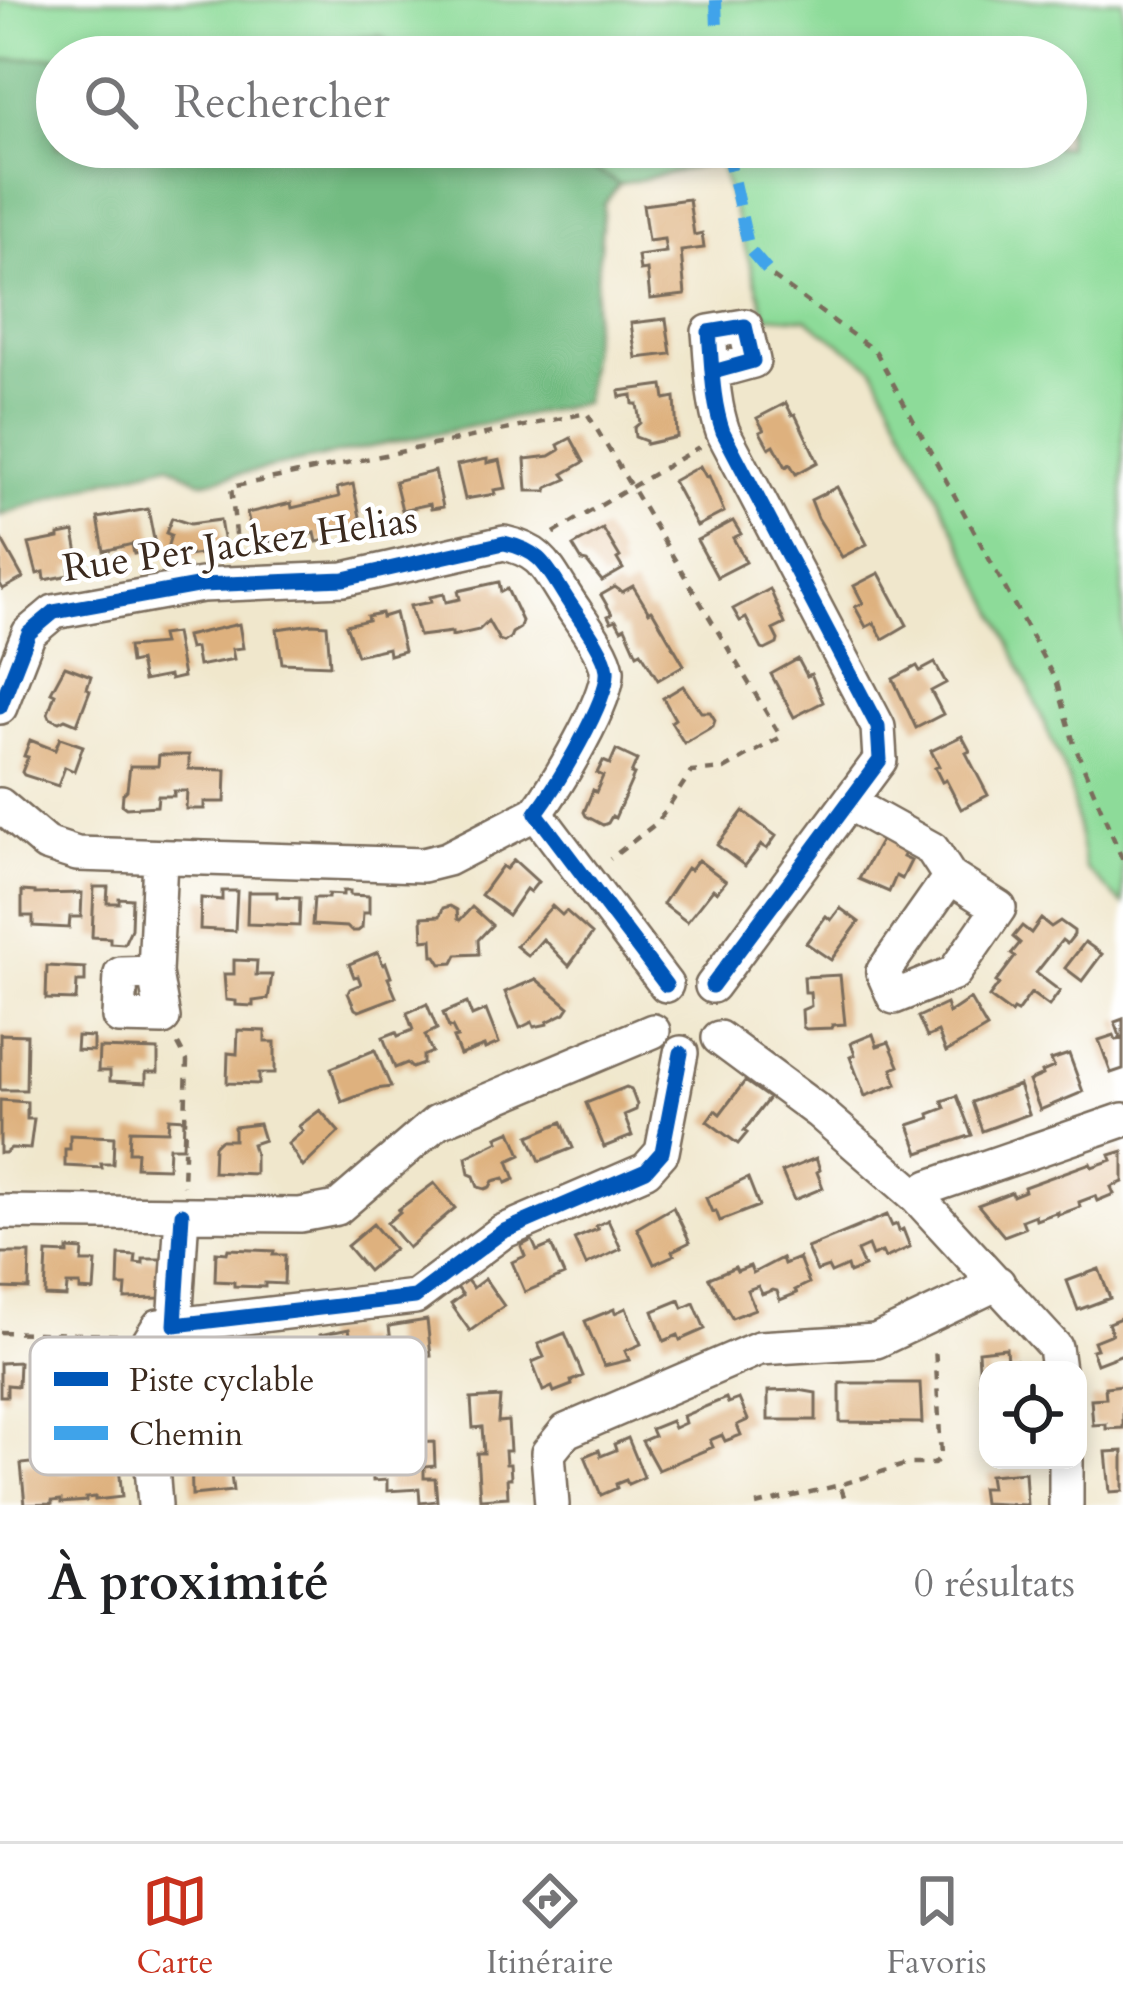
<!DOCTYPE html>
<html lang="fr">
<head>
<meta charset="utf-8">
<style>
  body { margin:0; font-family:Cardo,serif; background:#f6f6f6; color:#202124 }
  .controls { position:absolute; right:36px; bottom:36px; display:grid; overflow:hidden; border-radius:24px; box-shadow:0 6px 18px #0003 }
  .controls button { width:108px; height:108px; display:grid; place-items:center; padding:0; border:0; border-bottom:3px solid #e0e0e0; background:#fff; color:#202124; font:60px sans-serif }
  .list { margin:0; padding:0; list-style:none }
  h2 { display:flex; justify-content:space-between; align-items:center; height:156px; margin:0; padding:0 48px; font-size:51px }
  h2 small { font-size:39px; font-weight:400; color:#757577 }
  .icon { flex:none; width:66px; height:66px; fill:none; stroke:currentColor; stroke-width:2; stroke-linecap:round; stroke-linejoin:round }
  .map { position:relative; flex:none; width:1123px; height:1505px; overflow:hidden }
  .search { position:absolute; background:#fff; box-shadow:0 6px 18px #0003; left:36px; right:36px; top:36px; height:132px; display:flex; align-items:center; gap:30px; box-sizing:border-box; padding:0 42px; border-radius:66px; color:#757577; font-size:45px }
  .sheet { height:336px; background:#fff }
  nav { display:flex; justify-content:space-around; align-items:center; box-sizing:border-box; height:168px; border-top:3px solid #e0e0e0; background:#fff; font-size:33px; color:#757577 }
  nav a { display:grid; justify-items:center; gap:6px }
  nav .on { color:#c8321e }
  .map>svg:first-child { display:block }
  .green { fill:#8ddb99; stroke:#64825c; stroke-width:3 }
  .forest { fill:#72bb81; stroke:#567250; stroke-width:3 }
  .building { fill:#deb17e }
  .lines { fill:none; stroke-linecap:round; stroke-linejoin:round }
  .minor-casing { stroke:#7a6c5b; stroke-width:38 }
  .path { stroke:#7a6c5b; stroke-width:4.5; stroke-dasharray:9 9; stroke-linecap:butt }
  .minor { stroke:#fff; stroke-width:33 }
  .quiet { stroke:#3fa3ea; stroke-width:12; stroke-dasharray:24 12; stroke-linecap:butt }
  .cycleway-casing { stroke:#fff; stroke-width:22 }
  .cycleway { stroke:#0057b8; stroke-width:15 }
  .labels { text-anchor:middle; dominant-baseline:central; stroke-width:9; stroke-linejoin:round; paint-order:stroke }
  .street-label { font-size:39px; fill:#3b2a1e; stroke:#fff }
  .key { fill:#fff; stroke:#c4bfbc; stroke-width:3 }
  .key-label { font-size:33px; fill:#3b2a1e }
</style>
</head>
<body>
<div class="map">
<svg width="1123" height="1505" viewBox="0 0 1123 1505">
  <rect width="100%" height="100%" fill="#fff"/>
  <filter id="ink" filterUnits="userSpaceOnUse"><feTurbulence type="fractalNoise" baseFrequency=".00833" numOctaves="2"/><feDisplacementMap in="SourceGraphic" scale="24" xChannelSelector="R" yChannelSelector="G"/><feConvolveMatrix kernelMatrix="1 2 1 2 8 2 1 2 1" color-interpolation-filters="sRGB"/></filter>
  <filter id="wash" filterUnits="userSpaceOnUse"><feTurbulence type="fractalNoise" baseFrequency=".004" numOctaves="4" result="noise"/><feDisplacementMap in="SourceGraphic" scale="48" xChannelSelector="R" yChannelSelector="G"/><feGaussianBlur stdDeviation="2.7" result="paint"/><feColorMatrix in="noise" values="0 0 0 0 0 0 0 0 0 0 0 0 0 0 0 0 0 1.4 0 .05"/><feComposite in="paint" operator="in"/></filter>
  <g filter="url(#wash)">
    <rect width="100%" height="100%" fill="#f0e7cc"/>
    <!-- green -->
    <path class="green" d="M0,0h1123v905l-38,-37 -16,-87 -67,-156 -128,-257 -68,-49 -40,-3 -47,-154 -100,22 -60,-37h507v-90h-652l-34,-21 -380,24z"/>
    <!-- forest -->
    <path class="forest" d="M380,36l34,21h-357v90h502l60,37 -15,20 -19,199 -384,79 -32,-18 -62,16 -107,36v-456z"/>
    <g id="blocks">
      <!-- building -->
      <path class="building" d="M689,199l5,36 8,-2 2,15 -23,3 4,44 -35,4 -3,-29 -7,1 -2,-15 28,-4 -2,-13 -16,2 -5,-36z
        M666,319l5,35 -35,4 -5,-35z
        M663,385l2,14 10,-2 2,40 -31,7v-3l-11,-4 -1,-9 6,-5 -3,-19h-4l-1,-9 -12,2 -1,-6z
        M786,403l6,12 3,-1 23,48 -22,12 -6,-10 -4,3 -12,-22 -5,3 -9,-16 4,-2 -7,-12z
        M571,438l13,24 -21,12 4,5 -20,9v3h-20l-2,-32 25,-3 10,-6 -2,-5z
        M487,459v4l13,-3 6,28 -12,2 1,4 -30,5 -8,-34z
        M700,466l6,11 3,-1 15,36 -27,14 -24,-45z
        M435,471l8,36 -12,2 -1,-5 -28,6 -7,-29z
        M353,484l9,42 -33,7 2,6 -14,3 -2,-9 -34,10v-4l-26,6 -8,-32 44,-10 1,5 47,-11 -2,-9z
        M837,487l30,57 -25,13 -24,-39 -7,-18z
        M148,509l8,41 -22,4 -2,-10 -28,7 -6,-33z
        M172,518l18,6 30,-4 5,30 -38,6 -20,-8 4,-13 -5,-2z
        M733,521l8,13 -8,4 13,24 -29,15 -20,-37z
        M603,529l17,28 -3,2 6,10 -21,12 -15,-19 -5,-1 -9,-15z
        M74,532l6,33 -11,3 1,7 -25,5 -1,-8 -7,2 -8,-30 30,-6v-3z
        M0,537l23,41 -20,11 -3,-5z
        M879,573l28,52 -24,14 -9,-16 -8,4 -11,-20 8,-4 -9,-17z
        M499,582l2,10 6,-3 15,32 -2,7 -8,5 -2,5 -6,4 -5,-2 -11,-19 -9,9 -27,6v-4l-33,4 -9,-30 21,-4 -1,-5 14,-3 2,8 14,-3 -2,-8z
        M633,586l16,26 3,-2 32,55 -26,15 -17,-28 -4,2 -12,-27 -4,2 -5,-9 -5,2 -3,-6 4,-2 -11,-19 14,-8 7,5z
        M770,589l15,35 -12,6 5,10 -1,4 -12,6 -3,-1 -16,-31 -6,3 -7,-12z
        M381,613l1,4 13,-4 9,38 -15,4 -1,-7 -31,7 -11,-30 22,-5 -1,-4z
        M239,624l4,24 -11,1 2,10 -36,7 -3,-18 -6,1 -3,-13z
        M313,624l14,1 3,40 -48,-2 -5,-34z
        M175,633l8,44 -13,3 -1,-4 -26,5 -4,-20 -9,2 -2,-16 35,-3 -2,-9z
        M798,659l9,17 4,-2 12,28 -29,15 -23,-43z
        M935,663l11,20 -15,8 12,23 -27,14 -23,-49 24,-13 3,5z
        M65,666l26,10 -4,12 3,2 -13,34 -12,-5 -6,3 -9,-4 -2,-5 7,-19 -4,-2z
        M683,686l18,26h9l5,8 -2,6 -29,17 -13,-21 4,-3 -12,-21z
        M962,736l8,15 -4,2 22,42 -27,14 -15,-29 -4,2 -7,-14 4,-2 -8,-15z
        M60,738l23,8 -9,25 -9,-4 -7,19 -34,-11 -2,-3 6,-15 -4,-1 6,-16 25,10z
        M616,750l21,10 -6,14 3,1 -19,43 -3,-2 -4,7 -5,2 -17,-9 -2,-4 9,-22 3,2 7,-16 -6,-3 6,-12 7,3z
        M159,755h30v14l37,1 -1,32h-21v7h-18l1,-18h-13v5h-16l-1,10 -31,2 -4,-3 1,-11 4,-4 3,-24h28z
        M743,811l33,25 -9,13 -6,-4 -16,21 -28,-21z
        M885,833l24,12 -6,12 8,4 -9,18 -6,-3 -7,16 -30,-13z
        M514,860l24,22 -8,10 -4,-3 -18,26 -27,-20 21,-29 4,3z
        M698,860l28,21 -9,11 -4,-3 -26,33 -24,-18 24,-36 3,2z
        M94,887h14l-1,16h12v-5l13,1 -1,30 -7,15 -14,-1v-5l-18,-1z
        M22,891l13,1v2l47,-1 -1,24h-11l-1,11 -36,-2v-10h-11z
        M222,891h15l-2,40 -35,-2 1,-31 21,2z
        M343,891h7v4l19,1v17h-6l-1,15 -4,3h-7l-4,-4 -35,-2 2,-27h14v-4l15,1z
        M248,892h29v5l23,1 -1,28 -52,-2z
        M450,906l7,4 1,9 2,1 12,-13 20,18 -14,15 1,14 -22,1 -4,8 -12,1 -5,-8h-3l-1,-17 -9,1 -1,-23 18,-1 3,-8z
        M552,906l10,9 4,-4 26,23 -23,32 -26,-27 -15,17 -12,-10z
        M840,908l19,14 -28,38 -25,-17 20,-27 5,4z
        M1041,919l10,8 9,-6 14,10v4l-7,9 -5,-4 -26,33 24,18 -11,15 -18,-13 -14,19 -4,-2 -2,3 -22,-16 10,-13 -3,-2 19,-25 -4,-3 9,-11 -7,-6 9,-11 9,7z
        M1085,942l17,12 -20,27 -17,-13z
        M378,952l5,13 3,-2 5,14 -3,1 8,19 -37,14 -4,-2 -7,-16 2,-4 11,-5 -3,-8 -4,1 -5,-13z
        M234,960l23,1 -1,14h16l-4,24 -15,2v5l-17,-1v-4l-10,-1 -2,-26h10z
        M47,966l38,2v14h-8l-1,18 -30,-1z
        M840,975l5,49 -13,1v3l-26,1 -3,-2 -1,-17 9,-4 -1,-14h-5l-1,-15z
        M536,979l33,28 -4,6 -18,9 1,2 -14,3 -2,-5 -12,6 -15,-36z
        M970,999l17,29 -41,24 -8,-20 -11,5 -9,-20 28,-13 3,9z
        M467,1003l5,13 14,-6 13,33 -14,6 -1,-3 -24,9 -7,-17 4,-1 -5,-10 -3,1 -6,-15z
        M427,1004l10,25 -12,6 7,17 -9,4v8l-11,4 -5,-5 -12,5 -12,-31 13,-5 2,4 15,-6 -6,-17z
        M1123,1019v50l-12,4 -12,-33 15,-5 2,5 5,-1 -6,-17z
        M238,1030l27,1v11h10v31h-16v11l-32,-1 1,-30 9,1z
        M0,1034l27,1 -1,55h-26z
        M873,1034l4,12 12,-4 10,24 -7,3 5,15 -32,12 -15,-39 5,-2 -4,-12z
        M77,1036l16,1v14l-17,-1z
        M99,1048l59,2v22h-12v11l-36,-2v-10h-12z
        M375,1050l16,37 -15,2 -34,13 -11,-34z
        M1069,1054l14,38 -43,18 -11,-29 14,-6 -1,-3 12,-5 -3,-7z
        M745,1081l24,17 -25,33 3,2 -9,11 -31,-23 8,-11 5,4z
        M1019,1085l10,29 -47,17 -10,-29z
        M626,1087l5,2 6,16 -1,5 -12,5 8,21 -28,11 -18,-44z
        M957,1096l15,39 -53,18 -10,-28 21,-7 -1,-4 16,-6 -3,-7z
        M0,1100l27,2v17h7l-4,30 -19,-1 -6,5h-5z
        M320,1110l19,22 -36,35 -15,-23 15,-13 -4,-5z
        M169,1118l15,1 -1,28h-14l-1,21 -32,-1 1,-15h-8l1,-22 38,1z
        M562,1122l11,26 -33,13 -11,-25z
        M259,1124l5,16 -12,4 3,10v20l-42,-2 1,-26 6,-6h14v-13z
        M511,1131l10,24 -13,6 7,18 -9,4 -2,-5 -11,3 -3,6 -5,2 -7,-2 -4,-11 -5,-2 -3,-17 33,-16 -2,-4z
        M70,1135l44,2 -1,27h-12l1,4 -37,-2v-17h5z
        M1123,1151v31l-12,5 3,7 -17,7 -2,-5 -16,6 1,5 -22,8v-3l-22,8 -1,-5 -13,5 3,8 -21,8 -26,-31 34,-13 1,4 12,-5 -1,-4 66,-24 2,4 20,-7 -2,-5z
        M816,1158l4,12 -3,2 6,16 -29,12 -12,-28z
        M748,1178l11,28 -39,15 -4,-10 -4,1 -6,-14z
        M434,1183l21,25 -47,40 -21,-25 13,-11 -2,-2z
        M673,1207l17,35 -18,9 2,4 -20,9 -17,-36z
        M887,1215l5,11 5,-2 2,7 4,-2 7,18 -25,11 -3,-6 -10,4 -4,-10 -11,5 7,16 -15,6 -2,-7 -16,7 -3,-6 -11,4 -10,-23z
        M608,1220l13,29 -35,16 -12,-26 24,-10 -2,-3z
        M373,1224l21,25 -26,22 -21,-25z
        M532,1240l5,11 14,-6 13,30 -39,17 -13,-30 13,-6 -4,-10z
        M68,1249l15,1 -1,12h14l-2,29 -14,-1v-5h-13l-1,12 -21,-1 2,-43 21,1z
        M228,1249l46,2 -1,4h12l-1,29 -19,-1v4l-31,-1v-4l-19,-1 1,-29 11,1z
        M1,1253h29l-1,36 -29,-1z
        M119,1255l17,1 -1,7 8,1v-5h23v24h-6v15l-35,1 1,-13h-8z
        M782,1258l2,6 15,-6 10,25 -14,7 2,3 -17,7 -3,-9 -4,-1 -11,4 -4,-8 -11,4 8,19 -23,9 -23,-40 26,-11 2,4 13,-5 3,7z
        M1099,1269l11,29 -32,12 -11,-29z
        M466,1279l7,9 12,-9 19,27 -34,25 -19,-27 12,-9 -7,-9z
        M680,1300l3,8 11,-5 11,26 -25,11 -2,-5 -14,6 -11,-30z
        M626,1308l15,36 -16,7 4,9 -25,6 -19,-45 29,-12 1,4z
        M1123,1317v37l-26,10 -5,-14 5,-1 -3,-8 18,-7 -4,-11z
        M427,1320l4,36 -38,2 -4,-32z
        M349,1329l2,11 12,-2 5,37 -13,1 -1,-6 -27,-1 -7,-34z
        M565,1333l18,43 -12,5 1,4 -18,7 -2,-5 -9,4 -11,-29 12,-5 -6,-13z
        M1006,1348l1,13 9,-1 1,10h-29v12h-8l-2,-31z
        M19,1362l-1,24 -11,-1v11h-7v-33z
        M840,1383h80l2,40 -82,-1z
        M1123,1385v43l-17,1v-5l-13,1 -2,-26 15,-1 -1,-11z
        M799,1390l17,3v27h-48v-29z
        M500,1397l-2,25 10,-1 2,30h-5l1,13h4l1,14h-4l1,19 -28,2 -3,-46h7l-2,-26 -9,1 -2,-29z
        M726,1398l2,5 11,-4 9,21 -11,5 4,10 -16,6 -3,-6 -12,5 3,7 -55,23 -16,-29 12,-5 -3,-7 20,-8 3,7 11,-5 -2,-7z
        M223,1403l4,33 -8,1 2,23 8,-1 4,32 -41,4 -1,-43 -9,-45z
        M628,1438l16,39 -16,7 -2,-4 -10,4 1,4 -16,7 -16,-39 14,-6 2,6 15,-6 -2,-6z
        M434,1442l1,24 -11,1v11h11l2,23 -17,2 -1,-14 -32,2v-11l-14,1 -1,-20 19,-1 -1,-16z
        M1123,1451v40l-13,1 -4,-40z
        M118,1455l4,42 -27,3v-3l-9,1v3l-25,2v-3l-9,1v3l-27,1 -4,-41 37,-4 1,13 12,-1 12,-2 -2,-12z
        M1025,1472l2,33 -44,-2 -2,-15h10l-2,-13z"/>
    </g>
  </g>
  <g filter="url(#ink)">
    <use href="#blocks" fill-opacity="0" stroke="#7a6c5b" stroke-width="3"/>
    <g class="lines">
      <defs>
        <path id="minor" d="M0,707l29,-74 25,-21 148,-27 142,-6 160,-36c37,8 42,23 61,53 11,18 40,55 42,74 3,28 -52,118 -71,143l130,172
          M849,803l83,46 18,28 49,31 -45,65 -60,24 -11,-25 67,-95
          M0,805l46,39 31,10 346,11 24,-6 89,-46
          M155,973l-34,1 -2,43 44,1 -8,-45 5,-115
          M712,986l168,-226 -2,-33 -155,-295c-11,-31 -11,-67 -14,-100l36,-6 8,35 -40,11
          M719,1038l100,74 98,85 138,150 3,23
          M917,1197l12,-10 194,-67
          M0,1212l300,3 37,-7 100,-86 216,-91
          M182,1214l-7,111 240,-28 87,-65 144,-62 16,-18 19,-99
          M1066,1460v45
          M155,1505l-12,-153 16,-26 16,-1
          M552,1505l-4,-52 18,-22 193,-83 117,-7 122,-58"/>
      </defs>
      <!-- minor casing -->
      <use href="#minor" class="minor-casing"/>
      <!-- path -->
      <path class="path" d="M773,277l103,75 181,331 17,61 49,117
        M554,533l145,-86
        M238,553l-7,-66 356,-74 194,324 -57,32 -33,3 -33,50 -48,37
        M178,1044l9,17 -4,125
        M0,1332l120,3
        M841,1488l6,17
        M756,1505l84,-20 67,-21h27l7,-8 -6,-111"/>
      <!-- minor -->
      <use href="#minor" class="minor"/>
      <!-- quiet -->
      <path class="quiet" d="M716,0l2,57
        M726,147l23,102 24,28"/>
      <defs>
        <path id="cycleway" d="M0,707l29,-74 25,-21 148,-27 142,-6 160,-36c37,8 42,23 61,53 11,18 40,55 42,74 3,28 -52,118 -71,143l130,172
          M712,986l168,-226 -2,-33 -155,-295c-11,-31 -11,-67 -14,-100l36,-6 8,35 -40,11
          M182,1214l-7,111 240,-28 87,-65 144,-62 16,-18 19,-99"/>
      </defs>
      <!-- cycleway casing -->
      <use href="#cycleway" class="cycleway-casing"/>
      <!-- cycleway -->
      <use href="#cycleway" class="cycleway"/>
    </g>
  </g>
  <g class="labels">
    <!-- street labels -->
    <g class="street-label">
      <text transform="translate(240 544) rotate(-8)">Rue Per Jackez Helias</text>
    </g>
  </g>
  <!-- legend -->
  <rect x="30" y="1337" width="396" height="138" rx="18" class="key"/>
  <rect x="54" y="1372" width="54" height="14" fill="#0057b8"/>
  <rect x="54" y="1426" width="54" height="14" fill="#3fa3ea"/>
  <g class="key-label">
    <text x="129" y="1391">Piste cyclable</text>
    <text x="129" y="1445">Chemin</text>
  </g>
</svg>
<div class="controls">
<button><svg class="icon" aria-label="locate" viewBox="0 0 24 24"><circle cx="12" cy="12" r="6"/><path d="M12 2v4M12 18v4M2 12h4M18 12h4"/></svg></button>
</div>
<div class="search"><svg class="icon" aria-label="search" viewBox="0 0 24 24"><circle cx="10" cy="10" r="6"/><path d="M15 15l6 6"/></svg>Rechercher</div>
</div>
<section class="sheet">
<h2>À proximité<small>0 résultats</small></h2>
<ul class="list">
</ul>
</section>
<nav>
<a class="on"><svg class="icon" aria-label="map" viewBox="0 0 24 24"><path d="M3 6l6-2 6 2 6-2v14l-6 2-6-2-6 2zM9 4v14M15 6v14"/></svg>Carte</a>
<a><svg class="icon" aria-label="directions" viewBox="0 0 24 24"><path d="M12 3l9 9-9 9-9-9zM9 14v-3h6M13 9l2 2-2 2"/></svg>Itinéraire</a>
<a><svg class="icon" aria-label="saved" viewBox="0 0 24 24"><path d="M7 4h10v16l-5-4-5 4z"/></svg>Favoris</a>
</nav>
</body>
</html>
